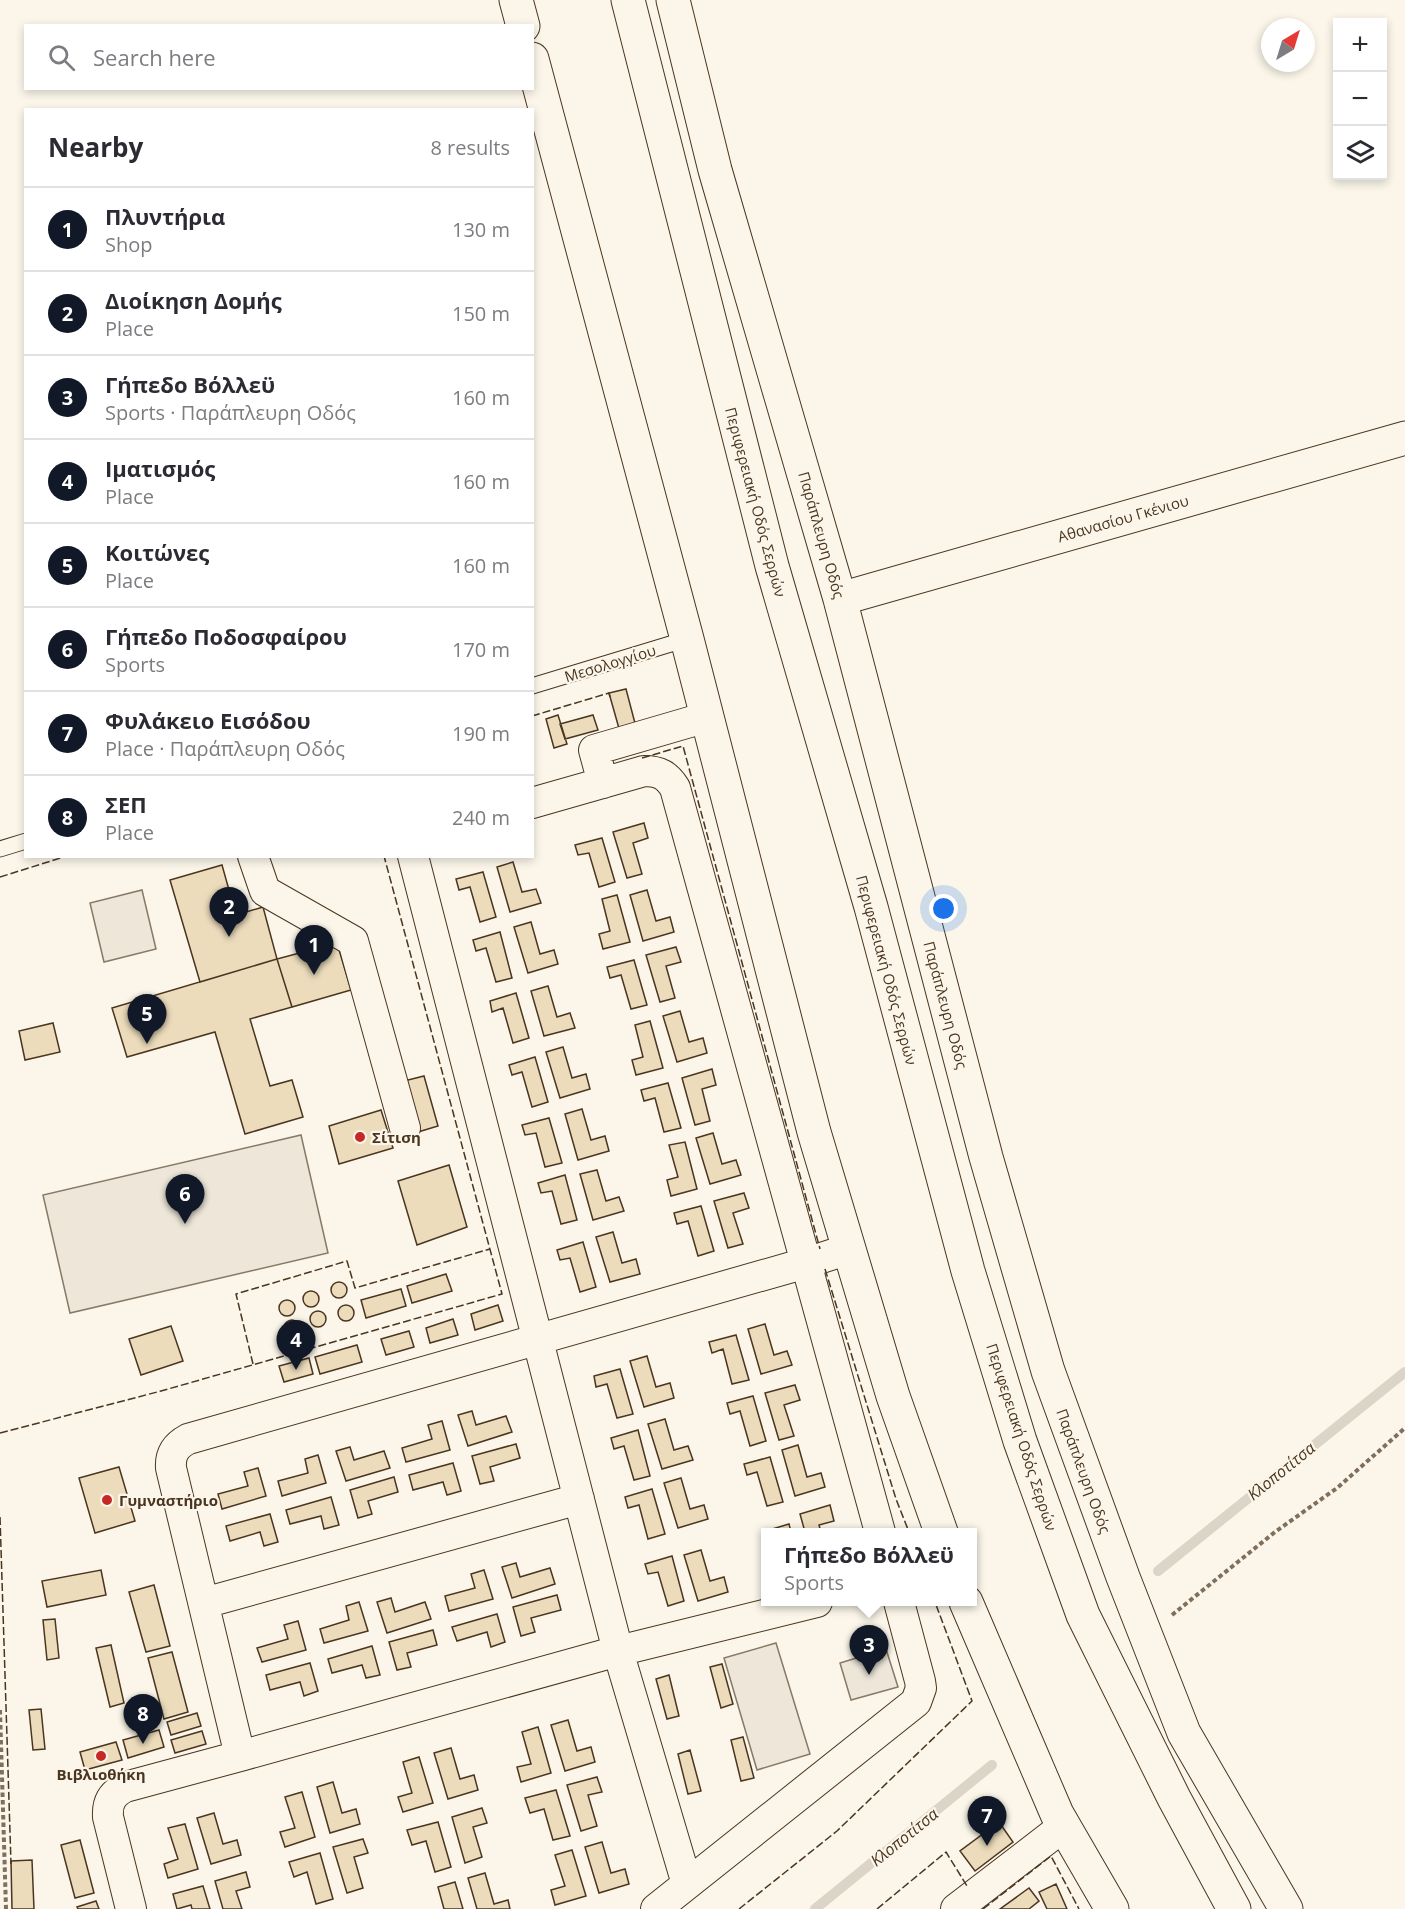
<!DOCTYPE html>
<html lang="en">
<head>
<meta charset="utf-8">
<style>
  body { margin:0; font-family:"Open Sans",sans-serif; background:#f2f2f3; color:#2b2b33 }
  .controls { position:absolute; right:18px; top:18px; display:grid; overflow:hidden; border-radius:0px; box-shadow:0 3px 9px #0003 }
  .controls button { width:54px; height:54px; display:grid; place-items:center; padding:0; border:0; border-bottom:2px solid #e1e1e2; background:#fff; color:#2b2b33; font:30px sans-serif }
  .compass { position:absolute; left:1261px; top:18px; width:54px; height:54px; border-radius:50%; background:#fff; box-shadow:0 3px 9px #0003; rotate:38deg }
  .you { position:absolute; left:944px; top:909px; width:21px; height:21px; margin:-15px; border:4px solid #fff; border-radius:50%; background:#1a73e8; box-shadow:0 0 0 9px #1a73e833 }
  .badge { display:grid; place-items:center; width:39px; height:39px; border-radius:50%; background:#111827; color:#fff; font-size:20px; font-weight:700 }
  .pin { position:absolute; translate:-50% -50px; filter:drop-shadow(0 2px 3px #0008) }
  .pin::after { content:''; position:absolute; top:32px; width:21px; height:18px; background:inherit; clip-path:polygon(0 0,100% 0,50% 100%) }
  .popup { position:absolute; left:761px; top:1528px; width:216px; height:78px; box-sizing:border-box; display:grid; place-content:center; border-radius:0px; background:#fff; filter:drop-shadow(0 2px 4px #0005); font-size:20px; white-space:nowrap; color:#7c7c81 }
  .popup b { font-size:22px; color:#2b2b33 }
  .popup::after { content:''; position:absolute; left:50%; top:100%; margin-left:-12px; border:12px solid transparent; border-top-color:#fff }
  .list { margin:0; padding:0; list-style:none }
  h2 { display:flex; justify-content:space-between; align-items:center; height:78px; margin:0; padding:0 24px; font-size:26px }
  h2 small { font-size:20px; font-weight:400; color:#7c7c81 }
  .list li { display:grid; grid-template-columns:39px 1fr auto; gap:18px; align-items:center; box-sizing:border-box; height:84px; padding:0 24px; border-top:2px solid #e1e1e2 }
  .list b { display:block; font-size:22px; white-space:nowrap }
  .list p { margin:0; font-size:20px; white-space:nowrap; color:#7c7c81 }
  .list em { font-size:20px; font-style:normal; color:#7c7c81 }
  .icon { flex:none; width:33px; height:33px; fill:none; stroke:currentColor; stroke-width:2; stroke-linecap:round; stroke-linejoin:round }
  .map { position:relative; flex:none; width:1405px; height:1909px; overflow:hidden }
  .search { position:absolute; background:#fff; box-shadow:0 3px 9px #0003; left:24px; top:24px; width:510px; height:66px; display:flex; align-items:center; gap:15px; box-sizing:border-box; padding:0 21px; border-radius:0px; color:#7c7c81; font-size:22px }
  .panel { position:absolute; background:#fff; box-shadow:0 3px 9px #0003; left:24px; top:108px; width:510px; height:750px; border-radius:0px }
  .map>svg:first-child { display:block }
  .green { fill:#ede6d9; stroke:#887966; stroke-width:1.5 }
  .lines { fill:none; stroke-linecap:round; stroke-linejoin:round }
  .stream { stroke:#dcd4c6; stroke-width:10 }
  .building { fill:#ecdcbc; stroke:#4a3520; stroke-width:1.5 }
  .lane-casing { stroke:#4a3520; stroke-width:17 }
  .street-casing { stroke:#4a3520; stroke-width:32 }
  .secondary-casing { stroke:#4a3520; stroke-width:35 }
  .primary-casing { stroke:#4a3520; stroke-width:35 }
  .path { stroke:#7f6f5c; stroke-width:4; stroke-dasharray:4.5 3; stroke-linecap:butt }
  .lane { stroke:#fbf6e9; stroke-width:15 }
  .street { stroke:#fbf6e9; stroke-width:30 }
  .secondary { stroke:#fbf6e9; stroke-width:33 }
  .primary { stroke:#fbf6e9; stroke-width:33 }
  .fence { stroke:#4a3520; stroke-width:1.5; stroke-dasharray:8 3; stroke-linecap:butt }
  .poi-dot { fill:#c62828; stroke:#fbf6e9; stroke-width:2 }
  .labels { text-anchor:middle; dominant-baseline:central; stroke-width:4.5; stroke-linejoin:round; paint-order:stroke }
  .street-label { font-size:15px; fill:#4a3520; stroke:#fbf6e9 }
  .poi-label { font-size:15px; font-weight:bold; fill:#4a3520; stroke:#fbf6e9; text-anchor:start }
  .water-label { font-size:16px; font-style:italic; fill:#4a3520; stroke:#fbf6e9 }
</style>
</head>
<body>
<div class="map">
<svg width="1405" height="1909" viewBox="0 0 1405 1909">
  <rect width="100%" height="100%" fill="#fbf6e9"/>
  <!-- green -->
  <path class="green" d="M142,890l14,59 -52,13 -14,-59z
    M301,1135l27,118 -258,60 -27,-118z
    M776,1643l34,111 -53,16 -33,-112z
    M886,1649l12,38 -47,13 -11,-37z"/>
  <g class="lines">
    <!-- stream -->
    <path class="stream" d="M1158,1571l247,-199
      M815,1909l177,-144"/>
  </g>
  <!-- building -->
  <path class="building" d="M626,689l10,38 -16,5 -11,-39z
    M558,715l9,29 -13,4 -8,-29z
    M593,715l5,15 -33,9 -5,-15z
    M644,823l4,15 -15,5 9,31 -15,4 -14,-46z
    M602,838l13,44 -16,5 -10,-34 -11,2 -3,-10z
    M513,862l9,30 14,-3 5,14 -31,9 -13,-45z
    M222,865l14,50 27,-8 14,52 -77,23 -30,-102z
    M483,872l13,45 -16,5 -10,-35 -11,3 -3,-11z
    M647,890l9,31 14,-4 4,15 -31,9 -13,-46z
    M617,895l13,47 -27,7 -4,-15 11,-3 -8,-32z
    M531,922l9,32 14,-4 4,14 -30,9 -14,-46z
    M500,932l12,46 -16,4 -10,-34 -10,3 -3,-11z
    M337,943l14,47 -59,17 -15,-48z
    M676,947l5,15 -15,4 9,32 -15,4 -14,-47z
    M277,959l15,48 -42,12 20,67 22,-6 11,37 -58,17 -30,-102 -88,25 -15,-49z
    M634,960l13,45 -16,4 -10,-34 -11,3 -3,-11z
    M548,986l9,31 13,-4 5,15 -31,8 -13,-45z
    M516,993l13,45 -16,5 -10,-35 -11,4 -2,-11z
    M680,1011l9,31 14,-4 4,15 -30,9 -14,-46z
    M650,1021l13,47 -27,7 -4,-15 11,-3 -8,-32z
    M53,1023l7,29 -35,8 -6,-29z
    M563,1047l9,31 14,-4 4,15 -30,9 -14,-46z
    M535,1057l13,45 -16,5 -10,-35 -10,3 -3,-10z
    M712,1069l4,16 -14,4 8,32 -15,4 -13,-47z
    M424,1076l14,50 -20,6 -14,-51z
    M668,1083l13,45 -17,4 -9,-34 -11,3 -3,-11z
    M582,1109l9,31 14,-4 4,15 -31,9 -13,-46z
    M381,1110l12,38 -54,16 -10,-38z
    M549,1118l13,45 -17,4 -9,-34 -11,2 -3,-10z
    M713,1133l9,31 14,-4 5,15 -31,9 -14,-46z
    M685,1142l12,47 -26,7 -4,-16 11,-3 -9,-32z
    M449,1165l18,62 -50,18 -19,-64z
    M597,1170l9,31 13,-4 5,14 -31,9 -13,-46z
    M565,1175l12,45 -16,4 -9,-33 -11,2 -3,-10z
    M744,1193l5,15 -16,5 10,31 -15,4 -14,-47z
    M701,1206l13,45 -16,5 -10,-35 -11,3 -3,-11z
    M613,1232l9,31 14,-4 4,15 -30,8 -14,-45z
    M583,1242l13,45 -16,5 -10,-34 -10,2 -3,-10z
    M446,1274l6,17 -40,12 -5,-17z
    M331 1290a8 8 0 1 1 16 0a8 8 0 1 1-16 0Z
    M401,1289l5,17 -40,12 -5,-18z
    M303 1299a8 8 0 1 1 16 0a8 8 0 1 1-16 0Z
    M279 1308a8 8 0 1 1 16 0a8 8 0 1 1-16 0Z
    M498,1305l5,16 -28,9 -4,-16z
    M338 1313a8 8 0 1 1 16 0a8 8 0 1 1-16 0Z
    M310 1319a8 8 0 1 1 16 0a8 8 0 1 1-16 0Z
    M453,1319l5,16 -28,8 -4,-15z
    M284 1328a8 8 0 1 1 16 0a8 8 0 1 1-16 0Z
    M765,1324l9,31 13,-4 5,14 -31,9 -13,-45z
    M171,1326l12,35 -42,14 -12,-36z
    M409,1331l5,16 -28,8 -5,-16z
    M736,1335l13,45 -17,4 -9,-35 -11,4 -3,-11z
    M357,1345l5,17 -42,12 -5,-17z
    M647,1356l9,31 14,-4 4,15 -30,9 -14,-46z
    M309,1358l4,16 -29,8 -5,-16z
    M620,1369l13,45 -16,4 -10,-34 -11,3 -2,-11z
    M795,1385l5,15 -16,5 10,31 -15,4 -14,-47z
    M753,1396l13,45 -16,5 -10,-35 -10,3 -3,-11z
    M472,1411l4,14 30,-9 6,16 -44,14 -10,-31z
    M665,1419l9,31 14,-4 5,14 -31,9 -14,-45z
    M442,1421l8,29 -44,12 -4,-14 30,-9 -4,-14z
    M638,1430l12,46 -16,4 -10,-34 -10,3 -3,-11z
    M516,1444l4,14 -30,9 4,14 -14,3 -8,-28z
    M798,1445l9,32 14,-4 4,14 -30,9 -13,-46z
    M350,1447l4,13 30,-9 6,17 -44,13 -10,-30z
    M318,1455l8,28 -44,13 -4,-15 30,-8 -3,-14z
    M770,1457l13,45 -16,4 -10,-34 -10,3 -3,-11z
    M453,1463l8,28 -14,4 -4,-13 -30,8 -4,-15z
    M119,1467l16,54 -40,12 -16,-55z
    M258,1468l8,28 -44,13 -4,-15 30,-8 -4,-14z
    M394,1477l4,15 -30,9 4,13 -14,4 -8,-28z
    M681,1478l9,31 14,-4 4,14 -30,9 -14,-45z
    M652,1489l13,45 -17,5 -9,-34 -11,3 -3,-11z
    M331,1497l8,28 -15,4 -3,-13 -31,8 -4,-14z
    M830,1505l4,16 -15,4 2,7h-16l-5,-18z
    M270,1514l8,28 -14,4 -4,-14 -30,9 -4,-15z
    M789,1524l2,8h-25l-1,10 -3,-10z
    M701,1550l9,31 14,-4 4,15 -30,9 -14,-46z
    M672,1556l12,45 -16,5 -10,-34 -10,2 -3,-10z
    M516,1563l4,14 30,-9 5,16 -43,14 -10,-31z
    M101,1570l5,25 -59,12 -5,-26z
    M484,1570l9,29 -44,12 -4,-15 30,-8 -4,-14z
    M154,1585l16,61 -24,6 -17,-60z
    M557,1595l4,15 -30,8 4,14 -14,4 -8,-29z
    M391,1598l4,14 30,-10 6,17 -44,14 -10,-31z
    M359,1602l9,29 -44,12 -4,-14 29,-9 -3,-14z
    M497,1614l8,28 -14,5 -4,-15 -30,9 -5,-14z
    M55,1619l4,39 -12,2 -4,-40z
    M298,1621l8,29 -44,12 -5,-14 31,-9 -4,-14z
    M433,1630l4,15 -30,8 4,14 -14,3 -8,-28z
    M111,1645l13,58 -14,4 -14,-59z
    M372,1646l8,29 -14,3 -4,-13 -30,8 -4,-14z
    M172,1652l16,60 -24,7 -16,-61z
    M310,1663l8,28 -14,5 -4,-14 -30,8 -4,-15z
    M722,1664l11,40 -12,4 -11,-41z
    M669,1675l10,41 -12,3 -11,-40z
    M41,1709l4,40 -12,1 -4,-40z
    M197,1713l4,13 -30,9 -4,-13z
    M568,1720l9,31 14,-4 4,15 -30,9 -14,-46z
    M538,1727l13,46 -30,9 -4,-15 14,-3 -9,-32z
    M159,1730l5,17 -36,11 -5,-18z
    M202,1731l4,13 -31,9 -4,-13z
    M743,1737l11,41 -13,3 -10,-41z
    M116,1742l6,18 -37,10 -5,-18z
    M451,1748l9,31 14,-4 4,15 -30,9 -14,-46z
    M690,1750l11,41 -13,3 -10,-40z
    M419,1757l14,46 -30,9 -5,-15 14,-4 -9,-31z
    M597,1777l5,15 -14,3 9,31 -16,5 -14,-46z
    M333,1782l9,31 14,-4 4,15 -30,9 -13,-46z
    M556,1790l14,46 -17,4 -9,-31 -14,4 -5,-15z
    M302,1792l13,45 -30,10 -5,-15 15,-4 -10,-31z
    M482,1808l5,15 -14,4 9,30 -17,6 -13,-46z
    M214,1813l9,31 14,-4 4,15 -30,9 -14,-46z
    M438,1822l13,45 -16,5 -9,-31 -14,4 -5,-15z
    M999,1822l14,20 -38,29 -15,-20z
    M185,1824l13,45 -30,9 -4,-14 14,-5 -10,-31z
    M363,1839l5,14 -14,4 9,31 -16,5 -14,-46z
    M80,1840l14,53 -19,5 -14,-53z
    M602,1842l9,31 14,-4 4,15 -30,9 -14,-46z
    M572,1850l14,46 -31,9 -4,-15 14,-4 -10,-31z
    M320,1853l13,46 -17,5 -9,-32 -13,5 -5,-15z
    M32,1860l2,49h-22l-1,-48z
    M246,1872l4,15 -14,4 6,18h-19l-8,-28z
    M485,1873l9,31 14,-4 2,9h-33l-9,-31z
    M455,1882l8,27h-19l-6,-22z
    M1056,1884l11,25h-20l-8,-17z
    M203,1886l7,23h-18l-1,-4 -14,4 -4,-15z
    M1029,1888l10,13 -10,8h-29z
    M96,1901l3,8h-21l-1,-2z"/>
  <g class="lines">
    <defs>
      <path id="lane" d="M532,686l155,-47
        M0,849l26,-8"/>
      <path id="street" d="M603,783l-9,-33 113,-33
        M532,803l112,-32c15,0 23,4 31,17l131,475 -618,176c-13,7 -18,15 -17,29l69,288 378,-105 199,-49
        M253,856l12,35 88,50 52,187
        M413,856l205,795 69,233
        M849,1249l-43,14 74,269
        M204,1603l375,-104
        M131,1909l-23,-92c-1,-15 4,-23 17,-30l115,-31
        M656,1909l260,-207 5,-14 -1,-7 -21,-79
        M956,1909l108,-83"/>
      <path id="secondary" d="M516,0l7,26
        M673,0l42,170 125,429 146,558 62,214 75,206 61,156 102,176
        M532,59l155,580 127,493 79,264 48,136
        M840,599l565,-161
        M966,1602l91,212 55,95"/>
      <path id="primary" d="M628,0l144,566 99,341 97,364 52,170 63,174 91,183 60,111"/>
    </defs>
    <!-- lane casing -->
    <use href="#lane" class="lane-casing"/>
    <!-- street casing -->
    <use href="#street" class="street-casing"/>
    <!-- secondary casing -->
    <use href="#secondary" class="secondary-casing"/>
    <!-- primary casing -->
    <use href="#primary" class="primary-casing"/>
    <!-- path -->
    <path class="path" d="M1172,1615l103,-83 62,-44 68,-60
      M0,1710l6,199"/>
    <!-- lane -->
    <use href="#lane" class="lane"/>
    <!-- street -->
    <use href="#street" class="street"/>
    <!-- secondary -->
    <use href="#secondary" class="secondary"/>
    <!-- primary -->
    <use href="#primary" class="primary"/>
    <!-- fence -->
    <path class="fence" d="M532,716l77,-23 1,4
      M642,758l41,-12 137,503
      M0,877l67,-21
      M825,1269l71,230 13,33
      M253,1364l-17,-70 111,-33 8,27 135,-39
      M0,1433l161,-42 341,-97 -118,-438
      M0,1517l11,347
      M739,1909l98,-78 135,-130 -37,-99
      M877,1909l69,-57 21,34
      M983,1909l68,-53 28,53"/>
  </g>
  <!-- markers -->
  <g class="poi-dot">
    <circle cx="360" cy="1137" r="6"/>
    <circle cx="107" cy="1500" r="6"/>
    <circle cx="101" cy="1756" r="6"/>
  </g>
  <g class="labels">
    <!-- street labels -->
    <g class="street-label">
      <text transform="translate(756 502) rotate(75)">Περιφερειακή Οδός Σερρών</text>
      <text transform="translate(1123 518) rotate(-16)">Αθανασίου Γκένιου</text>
      <text transform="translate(822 535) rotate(74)">Παράπλευρη Οδός</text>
      <text transform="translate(610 663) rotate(-17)">Μεσολογγίου</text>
      <text transform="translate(887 970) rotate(75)">Περιφερειακή Οδός Σερρών</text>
      <text transform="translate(946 1005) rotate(75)">Παράπλευρη Οδός</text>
      <text transform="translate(1022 1437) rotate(72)">Περιφερειακή Οδός Σερρών</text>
      <text transform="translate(1084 1471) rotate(70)">Παράπλευρη Οδός</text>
    </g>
    <!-- poi labels -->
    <g class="poi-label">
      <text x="372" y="1137">Σίτιση</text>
      <text x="119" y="1500">Γυμναστήριο</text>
      <text x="101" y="1774" text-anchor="middle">Βιβλιοθήκη</text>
    </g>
    <!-- water labels -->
    <g class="water-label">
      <text transform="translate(1281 1471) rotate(-39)">Κλοποτίτσα</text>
      <text transform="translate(904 1837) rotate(-39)">Κλοποτίτσα</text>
    </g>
  </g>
</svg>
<div class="controls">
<button>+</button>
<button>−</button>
<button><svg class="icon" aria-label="layers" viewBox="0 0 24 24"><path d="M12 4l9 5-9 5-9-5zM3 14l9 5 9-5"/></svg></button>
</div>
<svg class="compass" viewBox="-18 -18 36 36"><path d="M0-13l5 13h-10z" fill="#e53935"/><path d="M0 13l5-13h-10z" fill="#7c7c81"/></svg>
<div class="you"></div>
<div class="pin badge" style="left:314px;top:975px">1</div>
<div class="pin badge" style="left:229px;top:937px">2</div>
<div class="pin badge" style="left:869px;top:1675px">3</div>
<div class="popup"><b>Γήπεδο Βόλλεϋ</b>Sports</div>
<div class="pin badge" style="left:296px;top:1370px">4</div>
<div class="pin badge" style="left:147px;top:1044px">5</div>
<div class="pin badge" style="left:185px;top:1224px">6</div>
<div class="pin badge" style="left:987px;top:1846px">7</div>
<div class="pin badge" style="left:143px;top:1744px">8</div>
<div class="search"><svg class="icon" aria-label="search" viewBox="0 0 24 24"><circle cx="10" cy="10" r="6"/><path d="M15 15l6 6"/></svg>Search here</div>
<section class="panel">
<h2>Nearby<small>8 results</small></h2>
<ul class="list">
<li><span class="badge">1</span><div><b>Πλυντήρια</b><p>Shop</p></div><em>130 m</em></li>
<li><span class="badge">2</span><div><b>Διοίκηση Δομής</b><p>Place</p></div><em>150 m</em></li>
<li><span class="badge">3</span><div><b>Γήπεδο Βόλλεϋ</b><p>Sports · Παράπλευρη Οδός</p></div><em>160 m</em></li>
<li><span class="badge">4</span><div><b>Ιματισμός</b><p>Place</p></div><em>160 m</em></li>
<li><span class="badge">5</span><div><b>Κοιτώνες</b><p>Place</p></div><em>160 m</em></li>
<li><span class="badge">6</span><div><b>Γήπεδο Ποδοσφαίρου</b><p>Sports</p></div><em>170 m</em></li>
<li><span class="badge">7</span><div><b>Φυλάκειο Εισόδου</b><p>Place · Παράπλευρη Οδός</p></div><em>190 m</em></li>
<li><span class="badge">8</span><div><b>ΣΕΠ</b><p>Place</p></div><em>240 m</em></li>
</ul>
</section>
</div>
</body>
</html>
